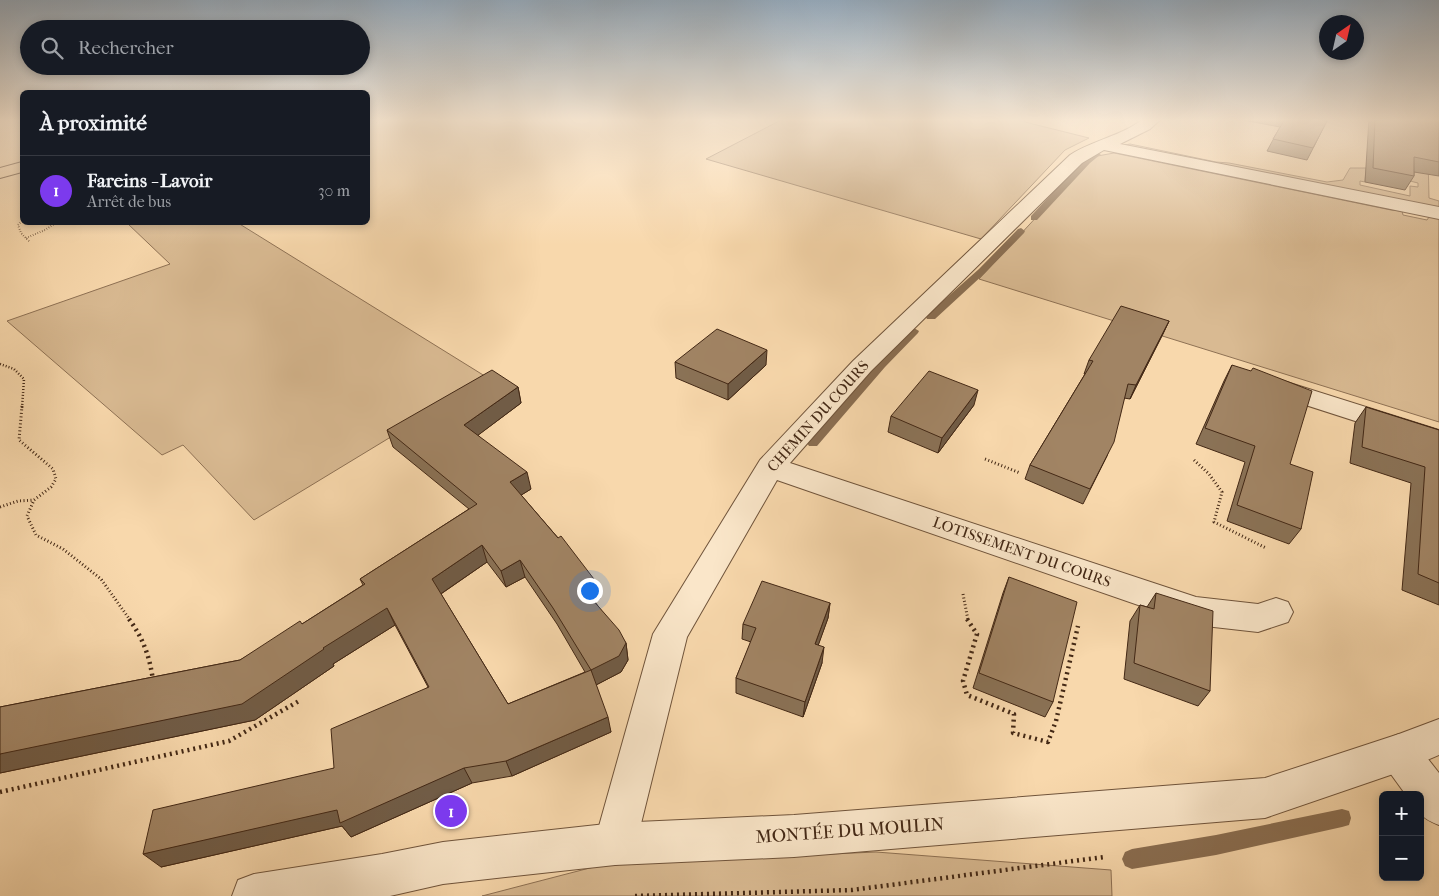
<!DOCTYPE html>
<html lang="fr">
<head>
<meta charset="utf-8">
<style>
  body { margin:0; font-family:"IM FELL French Canon",serif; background:#20242c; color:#f1f3f6 }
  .controls { position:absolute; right:15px; bottom:15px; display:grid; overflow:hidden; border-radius:8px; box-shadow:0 2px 8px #0003 }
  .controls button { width:45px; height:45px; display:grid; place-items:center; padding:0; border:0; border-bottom:1px solid #363941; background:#171b24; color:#f1f3f6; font:25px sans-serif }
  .compass { position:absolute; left:1319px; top:15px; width:45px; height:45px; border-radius:50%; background:#171b24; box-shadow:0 2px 8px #0003; rotate:34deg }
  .you { position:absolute; left:589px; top:590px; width:18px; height:18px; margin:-12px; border:4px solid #fff; border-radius:50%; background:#1a73e8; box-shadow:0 0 0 8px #1a73e833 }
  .badge { display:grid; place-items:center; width:32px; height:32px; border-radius:50%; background:#7c3aed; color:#fff; font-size:16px; font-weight:700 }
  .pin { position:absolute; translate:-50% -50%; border:2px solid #fff; box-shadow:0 1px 5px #0006 }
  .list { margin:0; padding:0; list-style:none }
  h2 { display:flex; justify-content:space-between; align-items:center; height:65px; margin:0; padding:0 20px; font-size:21px }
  h2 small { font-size:16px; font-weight:400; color:#9ea1a6 }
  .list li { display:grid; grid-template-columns:32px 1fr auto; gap:15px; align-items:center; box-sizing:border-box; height:70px; padding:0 20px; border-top:1px solid #363941 }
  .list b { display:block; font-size:19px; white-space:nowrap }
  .list p { margin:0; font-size:16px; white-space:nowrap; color:#9ea1a6 }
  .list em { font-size:16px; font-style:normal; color:#9ea1a6 }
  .icon { flex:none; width:28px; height:28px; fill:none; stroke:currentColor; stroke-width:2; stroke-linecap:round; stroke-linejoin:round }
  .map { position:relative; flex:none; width:1439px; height:896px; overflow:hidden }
  .search { position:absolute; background:#171b24; box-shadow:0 2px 8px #0003; left:20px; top:20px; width:350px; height:55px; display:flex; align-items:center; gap:12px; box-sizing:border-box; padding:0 18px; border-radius:28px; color:#9ea1a6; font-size:19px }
  .panel { position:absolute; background:#171b24; box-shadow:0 2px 8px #0003; left:20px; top:90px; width:350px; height:135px; border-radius:8px }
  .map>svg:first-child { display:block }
  .green { fill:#d9ba92; stroke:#8e7154 }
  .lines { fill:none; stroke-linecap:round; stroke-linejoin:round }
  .stream { fill:#8a6e51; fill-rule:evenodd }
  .minor-casing { stroke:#70543b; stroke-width:2 }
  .tertiary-casing { stroke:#70543b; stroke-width:2 }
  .primary-casing { stroke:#432815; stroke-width:2 }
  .path-far3 { stroke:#432815; stroke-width:2; stroke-dasharray:0.5 2; stroke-linecap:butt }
  .path-far2 { stroke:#432815; stroke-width:2.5; stroke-dasharray:1 2; stroke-linecap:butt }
  .path-far1 { stroke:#432815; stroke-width:3; stroke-dasharray:1 2.5; stroke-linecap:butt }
  .path { stroke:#432815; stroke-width:4.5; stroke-dasharray:2 4; stroke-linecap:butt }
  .minor { fill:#fae6c9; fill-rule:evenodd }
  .tertiary { fill:#fae6c9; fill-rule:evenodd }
  .primary { fill:#f8d8ac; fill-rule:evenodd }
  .wall { fill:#8a7256; stroke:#432815; fill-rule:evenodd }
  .shaded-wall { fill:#715c46; stroke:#432815 }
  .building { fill:#a18464; stroke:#432815; fill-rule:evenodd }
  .labels { text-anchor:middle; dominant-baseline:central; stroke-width:5; stroke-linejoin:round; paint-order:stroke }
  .street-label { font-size:15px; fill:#432815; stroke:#fae6c9 }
  .near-street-label { font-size:18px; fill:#432815; stroke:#fae6c9 }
</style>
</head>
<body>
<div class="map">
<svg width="1439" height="896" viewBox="0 0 1439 896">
  <rect width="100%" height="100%" fill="#f8d8ac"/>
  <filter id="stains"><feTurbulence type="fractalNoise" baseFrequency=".004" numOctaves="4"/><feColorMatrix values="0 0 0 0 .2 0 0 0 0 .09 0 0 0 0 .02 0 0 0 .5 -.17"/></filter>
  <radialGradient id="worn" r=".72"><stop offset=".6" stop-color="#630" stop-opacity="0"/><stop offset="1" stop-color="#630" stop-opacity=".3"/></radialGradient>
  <!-- green -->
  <path class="green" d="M783,119h230l76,19 -24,12 -84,89 -275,-80z
    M1130,144l86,18 13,1 98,19 16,-2 7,-12h16l-1,14 -5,-1v4l50,11v-10l8,1v-4l-12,-3 22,-25 1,43 10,3v7l-314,-63z
    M1114,153l277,57 11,1 1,4 24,5 2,-3 10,1v204l-460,-143 113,-122z
    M127,223h111l250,155 -234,142 -71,-75 -21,10 -155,-134 163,-57z
    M876,852l235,18 1,26h-630l123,-32z"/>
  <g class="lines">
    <!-- stream -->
    <path class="stream" d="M1094,152l7,2 -11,9 -53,57h-6v-4l53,-57z
      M1021,228l4,3 -1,2 -39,40 -50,46h-8l-1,-2 1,-2 52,-46 39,-40z
      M914,328l5,3 -1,2 -33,34 -68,79h-8l-2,-3 2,-3 68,-77 33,-34z
      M1342,809l7,2 2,7 -2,7 -7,2 -126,28 -84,14 -7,-3 -3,-7 3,-7 7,-3 84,-14z"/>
    <defs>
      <path id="minor" d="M1143,119h18l-11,10 -30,15 319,63v12l-335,-69 -22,13 -211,208 -81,92 406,134 62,7 18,-6 12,4 5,10 -5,10 -30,10 -62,-7 -419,-145 -90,157 -51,207 -6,15 -15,6 -15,-6 -6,-15 59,-210 107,-174 93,-99 217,-206c23,-15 52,-19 73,-36z
        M1274,378l165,52v18l-174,-56 -4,-6 4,-6z
        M1399,734l14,6 26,33v52c-20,-8 -19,-10 -19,-30h-14l-21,-29 -5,-13 5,-13z"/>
      <path id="tertiary" d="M1439,719v36l-40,17 -134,46 -471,39 -179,8 -172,19 -53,12h-158l6,-16 16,-6 128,-20 61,-12 172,-19 179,-8 471,-37 134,-44z"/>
      <path id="primary" d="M22,162v10l-22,6v-10z"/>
    </defs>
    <!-- minor casing -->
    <use href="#minor" class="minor-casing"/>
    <!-- tertiary casing -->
    <use href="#tertiary" class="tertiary-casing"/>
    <!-- primary casing -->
    <use href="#primary" class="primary-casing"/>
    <!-- path-far3 -->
    <path class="path-far3" d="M22,221l-4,4 3,8 9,9
      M26,238l19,-8 12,-8"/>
    <!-- path-far2 -->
    <path class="path-far2" d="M0,364l14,5 10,10 -2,29"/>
    <!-- path-far1 -->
    <path class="path-far1" d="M22,406l-3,34 34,29 3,10 -5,8 -17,13 -7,16 9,19 27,14 38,30 29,41
      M985,459l35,14
      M1194,460l15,14 13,18 -8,30 52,26
      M0,507l18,-6 16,-1
      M963,594l5,26"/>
    <!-- path -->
    <path class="path" d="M129,619c14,19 21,38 24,62
      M967,619l10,15 -14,47 4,14 47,19 -1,19 35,9 8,-21 22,-95
      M0,792l229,-51 70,-40
      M635,896l217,-6 252,-33"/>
    <!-- minor -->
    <use href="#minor" class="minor"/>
    <!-- tertiary -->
    <use href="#tertiary" class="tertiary"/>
    <!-- primary -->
    <use href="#primary" class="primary"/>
  </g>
  <!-- wall -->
  <path class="wall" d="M1238,119h90l-21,41 -40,-9 13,-24z
    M1369,119h70v57l-25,-4v4l-9,14 -40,-8z
    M1169,321l-39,78 -6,-1 -17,58 -24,48 -58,-25 5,-14 55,-91h-1l5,-14z
    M675,362l91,3 -38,35 -52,-22z
    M1232,365l58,99 11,65 -12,15 -62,-23 18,-59 -49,-18 28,-63z
    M518,387l3,16 -43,32 53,54 -10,6 76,88 3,16 -5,3 31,41 2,17 -7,12 -25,13 15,47 -99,44 -40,7 -121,54 -9,-11 -181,41 173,-99 94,-81 -33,-62 -62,39 1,2 -79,54 -255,53v-66l240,-47 62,-36 61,-39 -3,-6 109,-70 -76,-62 -6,-17zM487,562l19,25 19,-10 32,47 28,48 -77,32 -67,-110z
    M974,405l-36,48 -50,-21 3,-16z
    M1366,407l73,23v175l-37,-15 9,-107 -61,-20 5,-40z
    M1009,577l44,125 -8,15 -72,-29 30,-95z
    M1156,593l54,98 -12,15 -74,-27 6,-58 10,-16 7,2z
    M830,603l-2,15 -10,27 4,18 -19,54 -67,-24v-15l15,-36 -9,-3 1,-15z"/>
  <!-- shaded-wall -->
  <path class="shaded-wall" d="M1169,321l-6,13 -33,65 6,-14z
    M767,350l-1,15 -38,35v-16z
    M518,387l3,16 -52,39 -5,-17z
    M978,390l-4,15 -36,48 4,-15z
    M527,472l4,17 -16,10 -5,-17z
    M482,545l5,17 -48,33 -7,-16z
    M520,560l5,17 -19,10 -5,-16z
    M597,583l3,16 -13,8 -3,-17z
    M830,603l-2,15 -15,42 2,-16z
    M387,608l8,17 -62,39 1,2 -79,54 -255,53v-19z
    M626,643l2,17 -7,12 -27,14 -3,-16z
    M824,647l-2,16 -19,54 2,-15z
    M608,717l3,15 -99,44 -6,-15z
    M464,768l8,15 -121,54 -9,-11 -181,41 -18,-13z"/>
  <!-- building -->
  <path class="building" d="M1285,119h43l-15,29 -40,-9z
    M1375,119h64v43l-25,-5v19l-41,-8z
    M1121,306l48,15 -33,64 -8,-1 -14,58 -24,47 -60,-24 63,-104 -4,-1z
    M717,329l50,21 -39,34 -53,-22z
    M1232,365l19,6 2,-3 59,23 -22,73 23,8 -12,57 -64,-24 18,-59 -50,-18z
    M492,370l26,17 -54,38 63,47 -17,10 48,56 3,-2 36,47 -13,7 35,40 7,13 -7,13 -28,14 17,47 -102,44 -42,7 -124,55 -3,-13 -194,44 10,-44 181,-42 -3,-39 98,-42 -42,-79 -64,40 1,1 -82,55 -242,50v-47l240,-47 60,-39 2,3 63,-40 -5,-5 117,-75 -90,-74zM482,545l19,26 19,-11 33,48 38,62 -83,34 -76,-125z
    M929,371l49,19 -36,48 -51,-22z
    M1366,407l73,23v153l-21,-9 7,-107 -63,-20z
    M1009,577l68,25 -24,100 -74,-29z
    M762,581l68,22 -15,41 9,3 -19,55 -69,-24 20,-50 -13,-4z
    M1156,593l57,18 -3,80 -76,-28 6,-58 14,4z"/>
  <!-- sky -->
  <linearGradient id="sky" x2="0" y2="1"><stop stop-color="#95aabc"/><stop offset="0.49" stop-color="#fcedda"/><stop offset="1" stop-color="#fcedda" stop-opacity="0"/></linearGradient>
  <rect width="1439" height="245" fill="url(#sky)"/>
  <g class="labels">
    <!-- street labels -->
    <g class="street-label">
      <text transform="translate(818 416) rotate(-48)">CHEMIN DU COURS</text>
      <text transform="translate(1022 552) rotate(19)">LOTISSEMENT DU COURS</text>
    </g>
    <!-- near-street labels -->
    <g class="near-street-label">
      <text transform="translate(850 831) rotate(-4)">MONTÉE DU MOULIN</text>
    </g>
  </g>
  <rect width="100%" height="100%" filter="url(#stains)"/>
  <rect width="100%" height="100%" fill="url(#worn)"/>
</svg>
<div class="controls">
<button>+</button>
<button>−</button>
</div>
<svg class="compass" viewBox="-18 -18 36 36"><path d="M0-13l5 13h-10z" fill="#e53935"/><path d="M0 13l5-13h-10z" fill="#9ea1a6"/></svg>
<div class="you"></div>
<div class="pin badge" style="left:451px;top:811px">1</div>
<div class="search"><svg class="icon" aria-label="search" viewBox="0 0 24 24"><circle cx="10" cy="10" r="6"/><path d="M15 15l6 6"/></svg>Rechercher</div>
<section class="panel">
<h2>À proximité<small></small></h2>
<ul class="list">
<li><span class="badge">1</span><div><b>Fareins - Lavoir</b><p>Arrêt de bus</p></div><em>30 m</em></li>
</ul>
</section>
</div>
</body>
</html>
